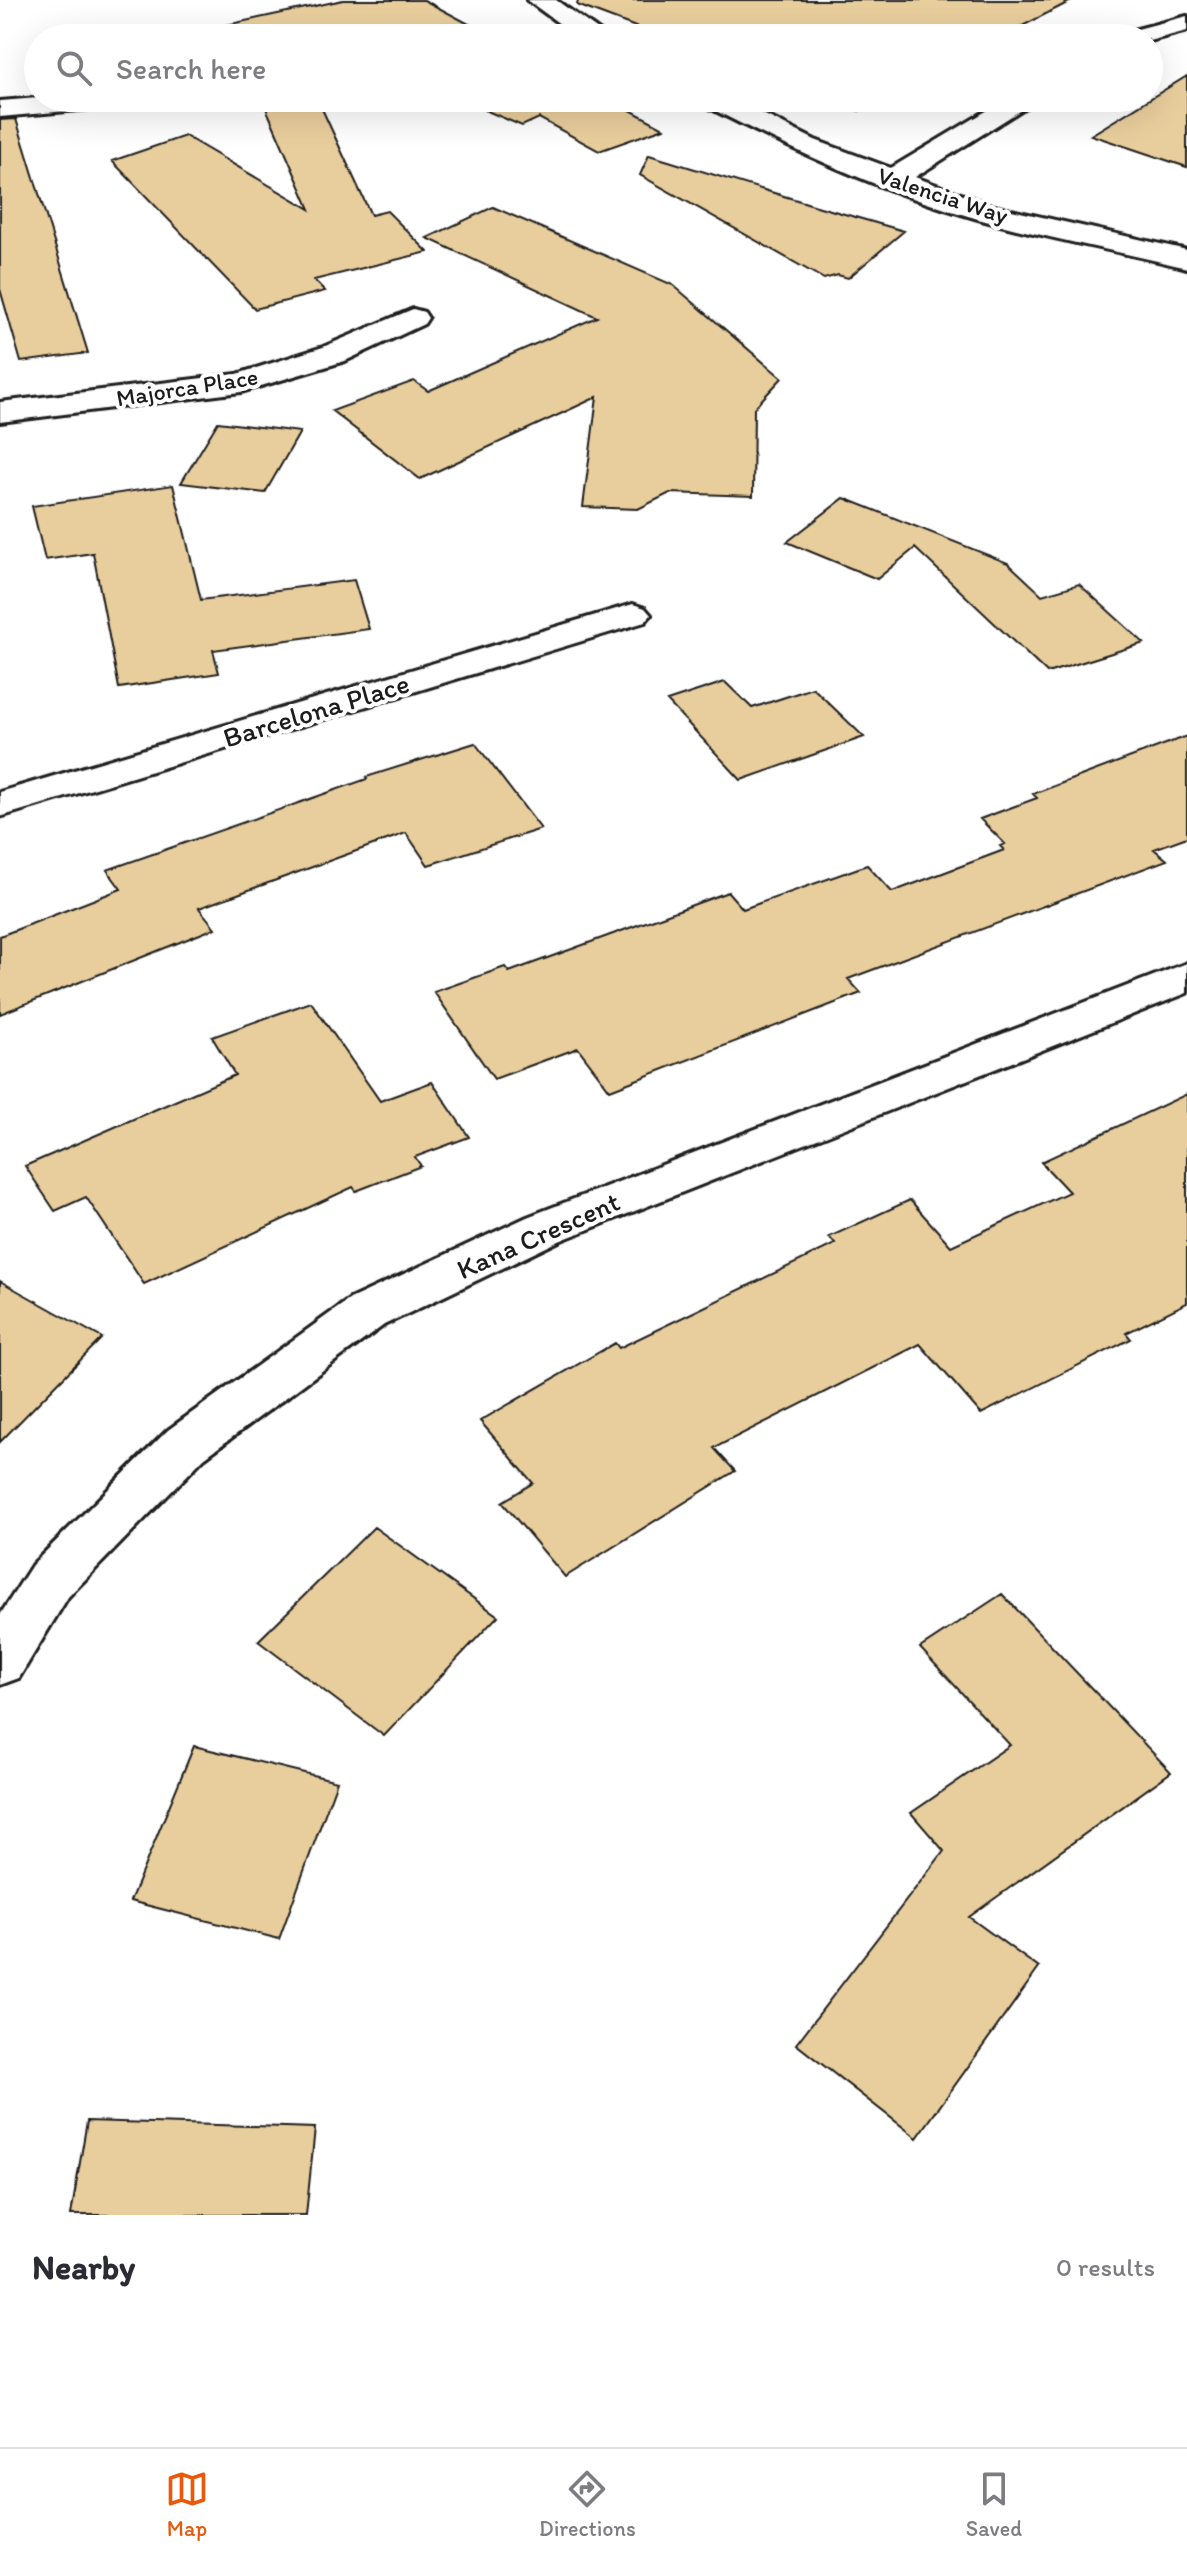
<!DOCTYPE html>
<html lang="en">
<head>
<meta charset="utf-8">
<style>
  body { margin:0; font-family:Itim,sans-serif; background:#f2f2f3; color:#2b2b33 }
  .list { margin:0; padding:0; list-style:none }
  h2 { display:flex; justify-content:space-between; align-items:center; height:104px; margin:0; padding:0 32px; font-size:34px }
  h2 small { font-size:26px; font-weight:400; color:#7c7c81 }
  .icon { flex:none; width:44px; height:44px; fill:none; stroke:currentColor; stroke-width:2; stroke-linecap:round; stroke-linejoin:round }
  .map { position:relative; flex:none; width:1187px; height:2215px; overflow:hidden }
  .search { position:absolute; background:#fff; box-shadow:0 8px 32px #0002; left:24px; right:24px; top:24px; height:88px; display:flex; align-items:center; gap:20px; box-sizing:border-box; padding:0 28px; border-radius:44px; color:#7c7c81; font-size:30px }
  .sheet { height:232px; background:#fff }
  nav { display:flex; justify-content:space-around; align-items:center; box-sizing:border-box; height:112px; border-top:2px solid #e1e1e2; background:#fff; font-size:22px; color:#7c7c81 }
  nav a { display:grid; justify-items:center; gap:4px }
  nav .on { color:#ea580c }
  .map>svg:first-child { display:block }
  .building { fill:#e9ce9d; stroke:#1c1c1c; stroke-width:2 }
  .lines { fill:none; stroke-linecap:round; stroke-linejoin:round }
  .street-casing { stroke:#1c1c1c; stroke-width:6 }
  .street { fill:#fff; fill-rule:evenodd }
  .labels { text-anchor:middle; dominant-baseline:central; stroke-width:8; stroke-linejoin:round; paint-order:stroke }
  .far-street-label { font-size:24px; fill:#1c1c1c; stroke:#fff }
  .street-label { font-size:28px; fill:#1c1c1c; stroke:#fff }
</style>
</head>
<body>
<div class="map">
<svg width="1187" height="2215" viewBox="0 0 1187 2215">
  <rect width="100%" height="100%" fill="#fff"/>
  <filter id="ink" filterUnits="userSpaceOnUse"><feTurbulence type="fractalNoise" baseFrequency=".0125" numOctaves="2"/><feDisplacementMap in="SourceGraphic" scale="16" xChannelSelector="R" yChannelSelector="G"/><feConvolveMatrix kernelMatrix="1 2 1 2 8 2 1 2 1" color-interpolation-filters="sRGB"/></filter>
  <g filter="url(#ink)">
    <!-- building -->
    <path class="building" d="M343,0h81l71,38h-296l-1,-7z
      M578,0h495l-74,38h-334l-88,-33z
      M1187,76v91l-96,-32z
      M295,98h22l54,117 16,-4 41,41 -114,28 11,11 -70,18 -143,-148 73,-25 125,73 -44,-101z
      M457,98h151l56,30 -65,23 -60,-33 -17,8z
      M825,98h58l-24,13z
      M16,119l72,234 -67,9 -21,-73v-169z
      M649,155l171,52 84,24 -56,47 -10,-3 -14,4 -184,-104z
      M493,207l180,78 109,93 -28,30 -1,88 -83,-3 -32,16 -55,-2 14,-110 -177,82 -88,-68 82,-30 14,10 169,-74 -170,-79z
      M218,422l82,10 -35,61 -84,-10z
      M173,485l28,115 153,-20 15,49 -156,21 6,23 -100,15 -26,-135 -48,7 -13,-54z
      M844,498l164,65 34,32 37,-11 65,59 -97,30 -132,-125 -38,31 -90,-37z
      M725,682l27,26 61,-20 51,49 -123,43 -74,-79z
      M1187,736v101l-33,12 13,11 -319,119 13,14 -251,97 -32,-42 -84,31 -60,-87 71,-25 4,5 219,-80 15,17 124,-44 25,27 112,-42 -4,-4 5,-2 -25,-25 57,-21 -4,-4z
      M475,743l66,86 -113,36 -22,-32 -207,75 16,20 -215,86v-78l121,-47 -14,-19 260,-91 -1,-2z
      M311,1002l69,99 52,-19 37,55 -54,20 6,9 -65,25 -3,-4 -209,97 -58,-87 -31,14 -30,-45 210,-91 -23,-38z
      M1187,1094v209l-61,30 5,6 -150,75 -61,-70 -206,104 21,23 -170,106 -63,-75 31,-19 -53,-62 135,-78 4,5 216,-104 -6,-7 81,-37 41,46 118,-54 -28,-30z
      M0,1281l102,57 -102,104z
      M374,1527l124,89 -114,120 -126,-95z
      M1002,1594l169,178 -202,145 70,51 -122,170 -121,-94 148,-193 -33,-38 99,-68 -90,-97z
      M194,1746l143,35 -58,158 -149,-38z
      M87,2121l228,7 -9,87h-235z"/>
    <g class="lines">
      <defs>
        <path id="street" d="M527,0h29l53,38h-30z
          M1187,16v15l-38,10v-3h-31l4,-5z
          M38,98h98l-13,8 -123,11v-16z
          M698,98h33l84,42 76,28 117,-70h32l-125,79 79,29 193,44v18c-70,-17 -141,-30 -209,-49 -96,-27 -188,-70 -276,-115z
          M413,309l11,3 4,6 -4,6 -79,37 -104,31 -241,30v-20l237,-28 86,-27z
          M633,604l12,4 6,7 -6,7 -645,195v-25z
          M1187,963v30l-628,248 -175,84 -180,133 -136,139 -49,81 -19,7v-70l32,-50 136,-135 182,-131 177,-82z"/>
      </defs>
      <!-- street casing -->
      <use href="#street" class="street-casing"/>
      <!-- street -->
      <use href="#street" class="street"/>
    </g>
  </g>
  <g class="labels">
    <!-- far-street labels -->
    <g class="far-street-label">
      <text transform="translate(943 195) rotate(18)">Valencia Way</text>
      <text transform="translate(187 387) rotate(-9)">Majorca Place</text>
    </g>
    <!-- street labels -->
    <g class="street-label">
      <text transform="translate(316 710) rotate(-17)">Barcelona Place</text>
      <text transform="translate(538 1235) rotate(-24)">Kana Crescent</text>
    </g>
  </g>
</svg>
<div class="search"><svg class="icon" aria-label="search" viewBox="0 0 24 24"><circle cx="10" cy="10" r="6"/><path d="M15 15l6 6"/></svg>Search here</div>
</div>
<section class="sheet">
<h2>Nearby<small>0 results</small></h2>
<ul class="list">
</ul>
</section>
<nav>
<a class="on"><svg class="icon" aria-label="map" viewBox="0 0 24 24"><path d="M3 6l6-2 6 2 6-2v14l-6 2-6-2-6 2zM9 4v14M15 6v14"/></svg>Map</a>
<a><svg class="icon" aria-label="directions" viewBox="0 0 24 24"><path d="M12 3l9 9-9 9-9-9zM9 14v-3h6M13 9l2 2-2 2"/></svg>Directions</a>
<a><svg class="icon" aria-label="saved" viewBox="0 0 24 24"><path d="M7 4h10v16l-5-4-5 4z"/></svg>Saved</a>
</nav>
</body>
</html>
